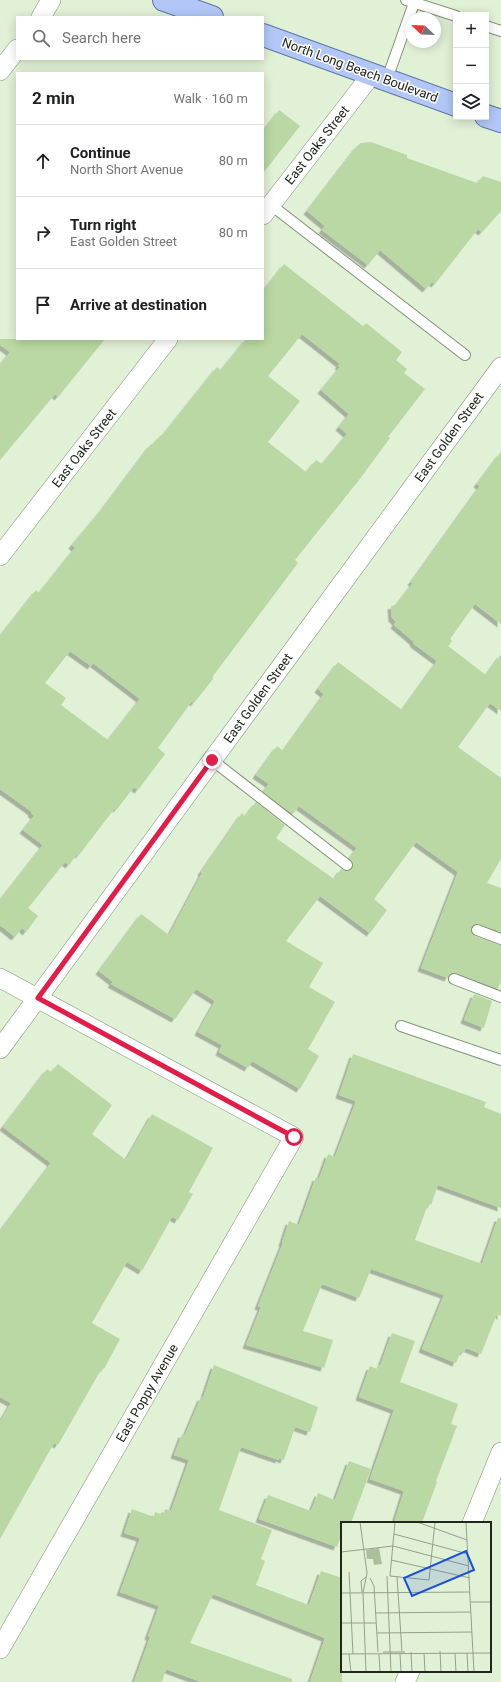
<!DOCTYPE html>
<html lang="en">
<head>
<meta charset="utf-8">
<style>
  body { margin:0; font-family:Roboto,sans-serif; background:#f2f2f2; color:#202124 }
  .controls { position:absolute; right:12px; top:12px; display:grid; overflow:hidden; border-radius:0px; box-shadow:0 2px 10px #0003 }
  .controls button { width:36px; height:36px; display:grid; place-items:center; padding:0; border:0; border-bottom:1px solid #e0e0e0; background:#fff; color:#202124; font:20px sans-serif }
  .compass { position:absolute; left:405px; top:12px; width:36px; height:36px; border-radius:50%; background:#fff; box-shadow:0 2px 10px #0003; rotate:293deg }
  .stop { position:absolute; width:12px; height:12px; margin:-9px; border:3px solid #e11d48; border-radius:50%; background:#fff }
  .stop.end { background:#e11d48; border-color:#fff; box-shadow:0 1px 4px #0008 }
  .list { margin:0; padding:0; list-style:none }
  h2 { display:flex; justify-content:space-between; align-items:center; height:52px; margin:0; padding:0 16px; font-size:17px }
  h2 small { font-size:13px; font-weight:400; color:#757577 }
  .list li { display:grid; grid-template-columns:26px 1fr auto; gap:12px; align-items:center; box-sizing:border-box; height:72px; padding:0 16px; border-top:1px solid #e0e0e0 }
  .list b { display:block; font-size:15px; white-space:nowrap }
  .list p { margin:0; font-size:13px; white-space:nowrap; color:#757577 }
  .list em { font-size:13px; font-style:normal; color:#757577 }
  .icon { flex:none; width:22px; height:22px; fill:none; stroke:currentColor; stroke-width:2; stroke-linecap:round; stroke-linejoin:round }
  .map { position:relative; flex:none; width:501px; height:1682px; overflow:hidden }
  .search { position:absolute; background:#fff; box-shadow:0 2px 10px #0003; left:16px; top:16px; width:248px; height:44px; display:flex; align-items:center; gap:10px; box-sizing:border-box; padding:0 14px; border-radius:0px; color:#757577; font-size:15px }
  .panel { position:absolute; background:#fff; box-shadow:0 2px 10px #0003; left:16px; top:72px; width:248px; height:268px; border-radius:0px }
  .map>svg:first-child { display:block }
  .building { fill:#bad8a3; fill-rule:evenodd; filter:url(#shadow) }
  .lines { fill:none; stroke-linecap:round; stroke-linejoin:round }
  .lane-casing { stroke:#839279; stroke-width:12 }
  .street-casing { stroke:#839279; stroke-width:20 }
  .primary-casing { stroke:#5d77a7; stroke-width:24 }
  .lane { stroke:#fff; stroke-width:10 }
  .street { stroke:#fff; stroke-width:19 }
  .primary { stroke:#b2c7f7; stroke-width:22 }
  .route { stroke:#e11d48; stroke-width:5 }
  .labels { text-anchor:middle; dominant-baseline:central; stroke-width:3; stroke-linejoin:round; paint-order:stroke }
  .street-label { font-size:13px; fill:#21271c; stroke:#fff }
  .inset-road { fill:none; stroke:#94a08b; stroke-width:1 }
  .view { fill:#1d4ed8; fill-opacity:0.15; stroke:#1d4ed8; stroke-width:2 }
  .inset-edge { fill:none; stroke:#21271c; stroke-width:2 }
</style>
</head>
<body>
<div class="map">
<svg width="501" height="1682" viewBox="0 0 501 1682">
  <defs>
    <filter id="shadow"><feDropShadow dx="-3.5" dy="3.5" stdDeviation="0" flood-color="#0004"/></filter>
  </defs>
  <rect width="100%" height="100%" fill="#e1f1d5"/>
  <!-- building -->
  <path class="building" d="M279,110l21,16 -37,47v-42z
    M371,142l36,13v3l70,25 6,-7 18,6v29l-19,21 -4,-3 -43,55 -3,-2 -6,7 -46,-39 -12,15 -46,-35 3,-4 -18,-15 50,-65 4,-3z
    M284,264l79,62 3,-3 36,29 -6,8 11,9 -3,4 21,16 -37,48 2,1 -31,42 -64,80 3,3 -85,113v3l-19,24 -2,-2 -34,47 7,6 -27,36 -4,-3 -17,22 -2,-1 -36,47 -2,-1 -8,11 -4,-3 -37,46 10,8 -12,16 -4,-4 -7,9 -15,-12v-25l43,-55 -20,-15 11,-14 -3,-3 1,-1 -32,-23v-153l36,-46 3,3 36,-45 -3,-3 31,-37 48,-64 1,1 9,-10 1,1 55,-69 4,3 25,-31h17v-48zM302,334l38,30 -2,2 2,1 -19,23 28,24 -10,13 8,7 -25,30 -6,-4 -10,12 -38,-30 32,-41 -32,-25zM70,651l21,15 2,-3 47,36 -32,41 -47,-35 5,-7 -21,-15z
    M0,339h105l-47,58 -3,-3 -55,66v-95l10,-13 -10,-7z
    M501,452v172l-26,-20 -25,35 2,2 -15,20 -23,-17 -1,-3 -19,-16 2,-3 -4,-4 -1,-12 5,-1 17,-22 -2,-1 69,-96 -3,-2z
    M448,646l38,29 15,-21v57l-11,-8 -32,44 43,31v81l-14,24 14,5v44l-25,-8 -3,1 -2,6 4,5 26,9v36l-3,8 -42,-16 -6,1 -2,4 -27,-10 37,-96 -42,-30 -42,57 13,11 -17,23 -50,-37 -34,45 37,22 -14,24 26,15 -27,47 11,7 -19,33 -48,-28 -4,7 -29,-16 3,-7 -24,-13 17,-31 -19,-12 -21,30 -64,-35 2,-2 -14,-11 42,-57 28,21 33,-62 -1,-1 41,-59 3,3 11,-14 29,23 -9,13 58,41 7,-10 5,2 6,-2 1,-6 -4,-5 8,-10 -58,-42 -6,8 -30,-22 6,-8 -13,-9 21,-29 6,5 41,-57 -6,-5 20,-27 64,48z
    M474,994l18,7 -8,27 -20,-8z
    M353,1054l133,48 -2,5 17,7v94l-63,-23 -7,20 -3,-1 -13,36 67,24 16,-46h3v98l-4,-2 -16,40 -15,-6 -2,4 -3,-1 -5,12 -34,-14 22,-54 -73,-26 -12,29 -37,-14 -19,47 30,9 -9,28 -78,-23 15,-38 -3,-1 25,-63h-1l7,-22 10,4 17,-48 3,2 9,-25 7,3 21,-56 -17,-6z
    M58,1064l54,41 -20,29 34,26 26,-46 61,34 -24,44 4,2 -15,26 -6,-3 -30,54 -15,-9 -35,61 28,16 -16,30 -2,-1 -44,77 -4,-2 -54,96v-117l11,-19 -11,-6v-166l51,-68 -48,-36 44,-58 4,3z
    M392,1333l23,8 -15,41 58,22 -7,20 6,2 -21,55 1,1 -15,41h-28l10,-32 -34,-12 24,-69 -35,-13 11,-31 7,3 1,-4 2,1z
    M214,1365l104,42 -8,25 -15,-5 -11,33 -5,-2v2l-38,-13 -22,63 53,20 -11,29 4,2 -9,24 53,20 12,-34 21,7v104h-32l15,-44 -112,-44 -23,49 102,36v3h-91l-35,-13 -4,13h-28l16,-45 -2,-1 11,-30 -39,-14 20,-54 -16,-5 8,-24 22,8 1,-5 8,3 2,-6 6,2 18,-51 -15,-5 8,-21 3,1 16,-38 2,1z
    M349,1461l22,8 -20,54h-9v10l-5,14 -78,-28 9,-24 43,16 7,-18 17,7z"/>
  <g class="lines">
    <defs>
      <path id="lane" d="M406,0l50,16
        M486,26l15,5
        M387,79l27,-76
        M271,205l194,150
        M212,760l135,105
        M477,930l24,9
        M454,979l47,18
        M401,1026l100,34"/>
      <path id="street" d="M41,17l10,-17
        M0,71l17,-22
        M263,215l109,-141
        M0,556l168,-217
        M0,978l294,159 -294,512
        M0,1049l501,-682
        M472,1523l29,-71
        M405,1682l5,-11"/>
      <path id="primary" d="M164,0l48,17
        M263,35l193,70
        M486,116l15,5"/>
    </defs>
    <!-- lane casing -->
    <use href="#lane" class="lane-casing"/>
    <!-- street casing -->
    <use href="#street" class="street-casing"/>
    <!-- primary casing -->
    <use href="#primary" class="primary-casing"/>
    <!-- lane -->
    <use href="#lane" class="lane"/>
    <!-- street -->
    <use href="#street" class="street"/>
    <!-- primary -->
    <use href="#primary" class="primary"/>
  </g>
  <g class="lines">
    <!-- route -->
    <path class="route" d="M212,760l-174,238 256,139"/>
  </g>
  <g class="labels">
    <!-- street labels -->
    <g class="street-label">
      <text transform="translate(360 70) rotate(20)">North Long Beach Boulevard</text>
      <text transform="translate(317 145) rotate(-52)">East Oaks Street</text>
      <text transform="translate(449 437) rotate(-54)">East Golden Street</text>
      <text transform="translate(84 448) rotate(-52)">East Oaks Street</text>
      <text transform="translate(258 698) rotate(-54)">East Golden Street</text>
      <text transform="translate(147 1393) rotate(-60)">East Poppy Avenue</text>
    </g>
  </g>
  <!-- overview -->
  <g transform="translate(341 1522)">
    <rect width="150" height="150" fill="#e1f1d5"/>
    <path d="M38,26l3,16 -8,1 -1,-6h-6l-1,-9z" fill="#abbf9b"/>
    <path class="inset-road" d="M19,0l7,51 -4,20 3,79M54,0l-5,54 39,4 6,-58M76,0l50,18M125,0l8,150M53,12l74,20M0,30l52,-6 76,20M50,38l79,18M8,50l4,82M46,54l4,96M56,55l5,75M29,56l4,8 4,66M150,56v39M21,70l-1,-11 5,-4M0,71l129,-1M130,80h19M35,91l94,-1M0,101h35M36,111l95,-1M99,129l1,21M42,130h22M70,130l1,20M83,131l1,19M114,131l1,19M126,131l1,19M0,132l150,-1M8,132l2,18M38,132l1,18M59,132l1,18"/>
    <path class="view" d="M125,29l8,19 -62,26 -8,-18z"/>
    <rect width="150" height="150" class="inset-edge"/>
  </g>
</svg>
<div class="controls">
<button>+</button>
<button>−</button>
<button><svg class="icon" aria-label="layers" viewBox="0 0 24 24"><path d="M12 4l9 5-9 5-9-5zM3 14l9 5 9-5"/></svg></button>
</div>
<svg class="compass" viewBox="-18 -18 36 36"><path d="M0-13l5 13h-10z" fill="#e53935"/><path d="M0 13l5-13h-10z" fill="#757577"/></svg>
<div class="stop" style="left:294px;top:1137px"></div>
<div class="stop end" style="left:212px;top:760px"></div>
<div class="search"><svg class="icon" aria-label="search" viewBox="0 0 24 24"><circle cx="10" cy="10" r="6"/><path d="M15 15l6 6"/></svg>Search here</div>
<section class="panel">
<h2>2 min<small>Walk · 160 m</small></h2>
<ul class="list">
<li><svg class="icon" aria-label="ahead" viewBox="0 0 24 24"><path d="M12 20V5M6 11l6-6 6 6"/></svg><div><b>Continue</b><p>North Short Avenue</p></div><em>80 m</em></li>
<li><svg class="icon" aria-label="right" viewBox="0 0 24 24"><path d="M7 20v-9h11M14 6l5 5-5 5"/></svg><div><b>Turn right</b><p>East Golden Street</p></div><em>80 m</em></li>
<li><svg class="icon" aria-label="arrive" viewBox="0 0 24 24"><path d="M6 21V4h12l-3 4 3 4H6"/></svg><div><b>Arrive at destination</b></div></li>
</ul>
</section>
</div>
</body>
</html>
